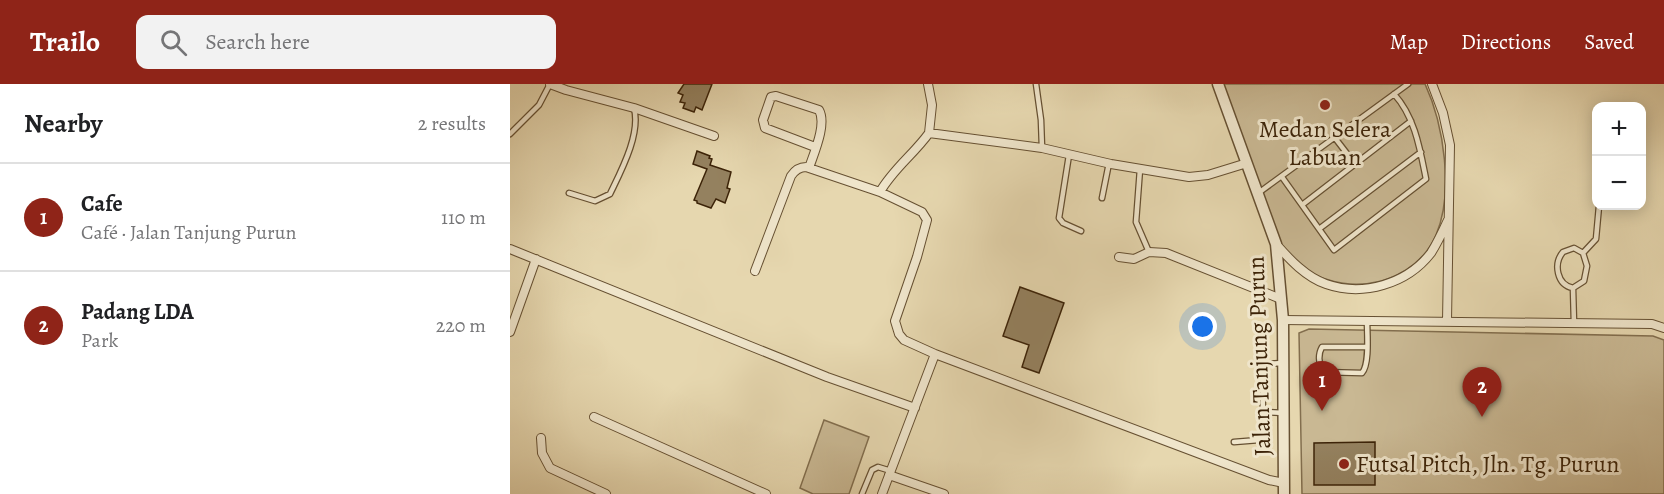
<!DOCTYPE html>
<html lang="en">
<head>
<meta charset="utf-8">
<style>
  body { margin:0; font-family:Alegreya,serif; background:#f2f2f2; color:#202124 }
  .controls { position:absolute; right:18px; top:18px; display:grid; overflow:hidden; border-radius:12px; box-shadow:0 3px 15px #0003 }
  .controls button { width:54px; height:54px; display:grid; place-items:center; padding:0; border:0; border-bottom:2px solid #e0e0e0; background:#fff; color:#202124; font:30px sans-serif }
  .you { position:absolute; left:693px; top:243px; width:21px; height:21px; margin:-15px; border:4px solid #fff; border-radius:50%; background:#1a73e8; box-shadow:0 0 0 9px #1a73e833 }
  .badge { display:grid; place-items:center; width:39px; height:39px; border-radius:50%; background:#8f2418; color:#fff; font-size:20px; font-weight:700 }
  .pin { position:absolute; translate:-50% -50px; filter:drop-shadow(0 2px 3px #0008) }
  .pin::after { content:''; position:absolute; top:32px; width:21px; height:18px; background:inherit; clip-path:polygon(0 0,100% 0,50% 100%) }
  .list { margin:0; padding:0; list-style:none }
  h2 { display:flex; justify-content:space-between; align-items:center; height:78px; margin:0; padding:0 24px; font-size:26px }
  h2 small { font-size:20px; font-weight:400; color:#757577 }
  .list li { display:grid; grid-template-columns:39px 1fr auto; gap:18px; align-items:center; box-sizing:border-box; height:108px; padding:0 24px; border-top:2px solid #e0e0e0 }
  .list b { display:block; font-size:22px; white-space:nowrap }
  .list p { margin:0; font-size:20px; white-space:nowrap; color:#757577 }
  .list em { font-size:20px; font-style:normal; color:#757577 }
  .icon { flex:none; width:33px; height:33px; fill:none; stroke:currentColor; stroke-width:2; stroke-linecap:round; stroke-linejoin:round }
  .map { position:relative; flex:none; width:1154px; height:410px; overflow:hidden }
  header { display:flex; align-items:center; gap:36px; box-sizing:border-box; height:84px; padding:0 30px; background:#8f2418; color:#fff }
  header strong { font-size:28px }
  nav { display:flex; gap:33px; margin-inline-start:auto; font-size:21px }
  .search { width:420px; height:54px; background:#f2f2f2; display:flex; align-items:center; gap:15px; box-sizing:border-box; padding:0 21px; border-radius:12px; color:#757577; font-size:22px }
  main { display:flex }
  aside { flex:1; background:#fff }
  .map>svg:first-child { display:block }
  .green { fill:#c9b893; stroke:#826e4e; stroke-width:1.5 }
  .building { fill:#94815f; stroke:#3c2308; stroke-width:1.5 }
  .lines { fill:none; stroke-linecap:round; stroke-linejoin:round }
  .service-casing { stroke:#665032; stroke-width:7 }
  .minor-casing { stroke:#665032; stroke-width:10 }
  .tertiary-casing { stroke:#665032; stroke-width:13 }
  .service { stroke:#efe5cb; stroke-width:4.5 }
  .minor { stroke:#efe5cb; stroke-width:8 }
  .tertiary { stroke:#efe5cb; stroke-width:10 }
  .poi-dot { fill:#8f2418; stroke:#efe5cb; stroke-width:2 }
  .labels { text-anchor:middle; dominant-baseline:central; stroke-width:6; stroke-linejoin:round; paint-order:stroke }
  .poi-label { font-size:24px; fill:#3c2308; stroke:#efe5cb }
  .street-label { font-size:24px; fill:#3c2308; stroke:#efe5cb }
</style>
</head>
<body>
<header>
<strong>Trailo</strong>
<div class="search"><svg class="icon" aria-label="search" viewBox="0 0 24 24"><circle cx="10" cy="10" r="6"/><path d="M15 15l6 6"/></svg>Search here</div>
<nav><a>Map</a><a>Directions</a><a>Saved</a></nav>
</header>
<main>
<aside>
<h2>Nearby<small>2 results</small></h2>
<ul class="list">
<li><span class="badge">1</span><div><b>Cafe</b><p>Café · Jalan Tanjung Purun</p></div><em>110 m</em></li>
<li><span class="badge">2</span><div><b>Padang LDA</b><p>Park</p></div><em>220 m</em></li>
</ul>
</aside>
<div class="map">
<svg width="1154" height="410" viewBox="0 0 1154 410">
  <rect width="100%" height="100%" fill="#e6d7af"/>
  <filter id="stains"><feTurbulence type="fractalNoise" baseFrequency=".00333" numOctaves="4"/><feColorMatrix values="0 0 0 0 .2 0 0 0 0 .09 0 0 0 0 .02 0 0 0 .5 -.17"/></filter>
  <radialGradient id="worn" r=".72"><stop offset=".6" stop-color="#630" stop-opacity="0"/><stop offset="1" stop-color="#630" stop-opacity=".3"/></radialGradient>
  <!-- green -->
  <path class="green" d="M712,0h203c19,41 29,109 11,151 -21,49 -85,62 -128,36 -12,-8 -21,-19 -29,-30z
    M799,245l344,7 11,4v154h-362l-3,-161z
    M314,336l45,17 -20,57h-36l-13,-6z"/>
  <!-- building -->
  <path class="building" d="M174,0h28l-10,26 -6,-3 -2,5 -11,-4 2,-5 -5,-1 3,-7 -5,-2z
    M187,67l13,5 -1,2 3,1 -2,6 21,7 -4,16 3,1 -5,14 -9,-4 -5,9 -14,-5v-2l-3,-1 13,-31 -14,-5z
    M510,203l44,16 -25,70 -17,-6 7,-22 -26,-9z
    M865,358v43h-61v-42z"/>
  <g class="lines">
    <defs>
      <path id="service" d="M526,0l5,36 1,28
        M0,50l29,-29 11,-21
        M825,54l20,26
        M559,71l-10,63 4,5 18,8
        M630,85l-4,53 13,30
        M772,93l52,73 92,-71c-6,-30 -11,-62 -32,-85
        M59,109l26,8 15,-7c11,-23 31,-60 24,-86
        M747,110l151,-110
        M592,114l7,-35
        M792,121l109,-84
        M809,145l102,-77
        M1073,169l13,-14 3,-33
        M1063,204c-16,-3 -20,-24 -10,-36l11,-4 9,5 4,13 -3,15 -11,7 1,36
        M857,263h-45c-4,7 -3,17 0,25l40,1c8,-9 5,-40 5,-53
        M773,279l-17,1 -4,5 1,43 21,1
        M724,358l25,-2 3,-3 1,-25
        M352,410l10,-24 6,-3 13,4"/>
      <path id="minor" d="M40,0l16,6 68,18 80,28
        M418,0l4,21 -3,28
        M922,0l11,29 7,32 -3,176
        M737,79l-39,12 -19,2 -78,-13 -69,-16 -113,-15c-15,21 -36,36 -49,59l42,20 5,8 -10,37 -22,64 4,13 5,6 31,14 334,126 15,3
        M299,84c5,-15 18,-44 10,-58l-43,-14 -5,1 -8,23 2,8 50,19
        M766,160c14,16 30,33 50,40 37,13 81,0 105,-31 7,-11 12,-22 17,-33
        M0,165l317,128 88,31
        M609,173l15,2 15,-7 17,1 115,46
        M245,187l36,-95c4,-6 8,-9 15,-9l74,25
        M773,236l369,4 12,4
        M0,248l26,-73
        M84,333l172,77
        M31,354l1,15 8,15 56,26
        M379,391l55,19
        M372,410l53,-140"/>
      <path id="tertiary" d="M708,0l58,160 7,76 1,174"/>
    </defs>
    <!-- service casing -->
    <use href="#service" class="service-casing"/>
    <!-- minor casing -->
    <use href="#minor" class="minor-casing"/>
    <!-- tertiary casing -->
    <use href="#tertiary" class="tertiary-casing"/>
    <!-- service -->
    <use href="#service" class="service"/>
    <!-- minor -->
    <use href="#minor" class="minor"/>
    <!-- tertiary -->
    <use href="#tertiary" class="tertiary"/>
  </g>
  <!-- markers -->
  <g class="poi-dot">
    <circle cx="815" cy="21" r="6"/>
    <circle cx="834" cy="380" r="6"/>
  </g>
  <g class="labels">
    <!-- poi labels -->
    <g class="poi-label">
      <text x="815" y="45">Medan Selera<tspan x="815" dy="28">Labuan</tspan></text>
      <text x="846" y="380" text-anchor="start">Futsal Pitch, Jln. Tg. Purun</text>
    </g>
    <!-- street labels -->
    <g class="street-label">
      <text transform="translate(749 272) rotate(-92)">Jalan Tanjung Purun</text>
    </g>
  </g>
  <rect width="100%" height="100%" filter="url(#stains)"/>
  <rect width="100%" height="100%" fill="url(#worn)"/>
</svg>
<div class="controls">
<button>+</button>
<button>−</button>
</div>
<div class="you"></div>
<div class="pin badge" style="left:812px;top:327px">1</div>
<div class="pin badge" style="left:972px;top:333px">2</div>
</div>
</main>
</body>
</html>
